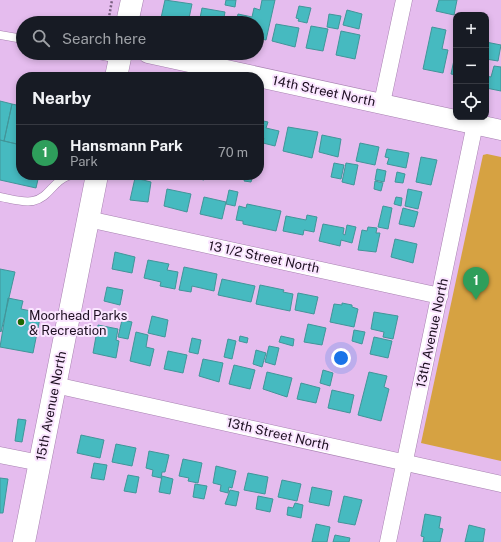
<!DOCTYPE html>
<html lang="en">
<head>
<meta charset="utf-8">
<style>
  body { margin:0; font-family:"Public Sans",sans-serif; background:#20242c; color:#f1f3f6 }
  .controls { position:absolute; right:12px; top:12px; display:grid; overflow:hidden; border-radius:8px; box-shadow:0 2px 6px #0003 }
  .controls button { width:36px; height:36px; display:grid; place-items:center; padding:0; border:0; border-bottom:1px solid #363941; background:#171b24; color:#f1f3f6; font:20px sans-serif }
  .you { position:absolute; left:341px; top:358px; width:14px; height:14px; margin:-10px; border:3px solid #fff; border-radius:50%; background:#1a73e8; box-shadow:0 0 0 6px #1a73e833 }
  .badge { display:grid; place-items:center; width:26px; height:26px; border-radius:50%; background:#7c3aed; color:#fff; font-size:13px; font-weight:700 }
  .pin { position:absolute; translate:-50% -33px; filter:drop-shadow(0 1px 2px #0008) }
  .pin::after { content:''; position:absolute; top:21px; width:14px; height:12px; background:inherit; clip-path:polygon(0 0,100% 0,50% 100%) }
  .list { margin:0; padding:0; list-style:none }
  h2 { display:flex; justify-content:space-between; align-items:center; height:52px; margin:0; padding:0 16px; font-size:17px }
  h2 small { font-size:13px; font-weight:400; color:#9ea1a6 }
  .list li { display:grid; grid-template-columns:26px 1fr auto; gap:12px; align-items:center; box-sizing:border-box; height:56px; padding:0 16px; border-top:1px solid #363941 }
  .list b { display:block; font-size:15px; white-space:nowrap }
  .list p { margin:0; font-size:13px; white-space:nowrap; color:#9ea1a6 }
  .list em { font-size:13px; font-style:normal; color:#9ea1a6 }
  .icon { flex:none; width:22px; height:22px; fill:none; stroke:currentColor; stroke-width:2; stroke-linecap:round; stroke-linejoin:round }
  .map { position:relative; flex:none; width:501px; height:542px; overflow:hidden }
  .search { position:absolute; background:#171b24; box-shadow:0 2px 6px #0003; left:16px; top:16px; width:248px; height:44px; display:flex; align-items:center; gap:10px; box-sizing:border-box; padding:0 14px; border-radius:22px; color:#9ea1a6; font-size:15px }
  .panel { position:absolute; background:#171b24; box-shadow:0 2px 6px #0003; left:16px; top:72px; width:248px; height:108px; border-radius:16px }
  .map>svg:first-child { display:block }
  .green { fill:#d6a242 }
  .building { fill:#46bac0; stroke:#429599 }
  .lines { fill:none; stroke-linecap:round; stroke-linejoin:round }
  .service-casing { stroke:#a781b0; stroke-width:9 }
  .minor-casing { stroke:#a781b0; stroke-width:17 }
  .tertiary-casing { stroke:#a781b0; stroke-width:21 }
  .secondary-casing { stroke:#a781b0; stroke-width:23 }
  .path { stroke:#795f80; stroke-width:2.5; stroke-dasharray:2 2; stroke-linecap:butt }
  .service { stroke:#fff; stroke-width:8 }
  .minor { stroke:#fff; stroke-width:16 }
  .tertiary { stroke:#fff; stroke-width:20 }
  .secondary { stroke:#fff; stroke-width:22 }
  .poi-dot { fill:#1d6701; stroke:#fae5ff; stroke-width:1.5 }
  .labels { text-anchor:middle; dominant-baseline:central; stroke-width:4; stroke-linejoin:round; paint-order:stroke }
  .street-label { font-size:13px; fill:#1d0f21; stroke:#fae5ff }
  .poi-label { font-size:13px; fill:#1d0f21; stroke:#fae5ff; text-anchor:start }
</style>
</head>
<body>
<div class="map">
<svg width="501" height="542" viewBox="0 0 501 542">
  <rect width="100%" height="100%" fill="#e5bcee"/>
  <!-- green -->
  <path class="green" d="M487,154l14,3v304l-80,-18 62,-288z"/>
  <!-- building -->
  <path class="building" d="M165,0l27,4 -4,19 -27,-5z
    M226,0h10l-1,7 -10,-2z
    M262,0h13l-9,40 -9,-2v-15h-21l2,-9 14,3 2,-9 6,2z
    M439,0h18l-3,15 -18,-4z
    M299,6l12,2 -4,15 -9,-2 1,-2 -3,-1z
    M202,8l23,4 -2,11h-24z
    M347,10l15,4 -3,15 -16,-4z
    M329,14l12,2 -3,13 -11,-2z
    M276,24l23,4 -4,19 -23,-6z
    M311,26l17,3 -5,22 -17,-3z
    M432,27l14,3 -4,19 6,1 -5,23 -20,-4z
    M341,31l19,4 -5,24 -19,-4z
    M486,42l15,3 -3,16 -12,-2z
    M454,60h2v15l-5,-1z
    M494,66l7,1v24l-15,-3v-12l5,1z
    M0,101l12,3 -8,37 -4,-1z
    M12,104l9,2v39l-17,-4z
    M259,120l9,2 -2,6 13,3 -4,15 -12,-3 1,-5 -5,-1z
    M288,127l30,5 -6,26 -29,-7z
    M322,135l19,4 -3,18 -19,-5z
    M0,140l21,5v30h18l-3,13 -36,-8z
    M360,143l19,4 -4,18 -19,-4z
    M387,149l22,4 -3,15 -19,-4 2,-6 -4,-1z
    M421,157l16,3 -6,25 -15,-3z
    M334,163l10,2 -3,14 -10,-2z
    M346,163l12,2 -4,20 -12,-3z
    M377,169l9,2 -2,11 -9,-2z
    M397,172l8,2 -2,9 -8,-1z
    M182,175h23l-1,5z
    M246,175h7l-2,7 -7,-1z
    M135,178l16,4 -3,20 -18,-2z
    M375,181l8,2 -2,8 -7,-2z
    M167,189l24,5 -4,18 -23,-6z
    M408,189l14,3 -4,17 -13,-3z
    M229,190l9,2 -3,14 -9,-2z
    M204,197l22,5 -4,17 -22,-5z
    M396,197l6,1 -1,8 -7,-2z
    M247,204l34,7 -5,20 -33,-7v-3l-7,-1 3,-14 7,2z
    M383,206l9,2 -4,21 -10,-2z
    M403,208l15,4 -4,15 -15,-3z
    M307,215l10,2 -3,15 -10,-2 -1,5 -20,-4 3,-15 20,4z
    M323,224l21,4 -1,6 2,1 2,-10 9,2 -4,16 -11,-3 -1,6 -21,-5z
    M368,227l9,1 -1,5h4l-4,19 -18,-2 4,-20 5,1z
    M395,239l22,5 -4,19 -22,-6z
    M115,252l20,5 -3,16 -20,-4z
    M148,260l21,4 -2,6 11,2 -3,17 -15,-3 1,-4 -17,-4z
    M184,267l33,7 -3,17 -22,-5 -1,6 -12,-2z
    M0,269l15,3 -14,60 -1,-1z
    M222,279l33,7 -4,16 -33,-7z
    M260,285l24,5 -1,2 10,2 -3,17 -34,-7z
    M107,287l16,3 -3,15 -16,-4z
    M298,293l20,4 -4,17 -19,-4z
    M8,298l15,3 -2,8 20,4 -8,40 -33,-6z
    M342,303l10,2v2l6,2 -4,18 -24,-5 4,-18 8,1z
    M374,312l24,4 -5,23 -10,-2 1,-5 -13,-3z
    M152,316l16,4 -3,17 -17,-4z
    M122,320l10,2 -4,17 -10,-2z
    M308,324l18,4 -4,17 -18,-3z
    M98,325l20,4 -2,11 3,1 -3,17 -23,-5z
    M354,330l11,2 -3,12 -10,-3z
    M136,332l12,3 -2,12 8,2 -4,17 -20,-5z
    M240,336l8,2 -1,5 -8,-2z
    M281,336l13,3 -1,7 -14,-4z
    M374,337l18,4 -4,17 -18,-4z
    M192,338l9,2 -3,14 -9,-2z
    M228,339l8,2 -4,18 -8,-2z
    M269,346l10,2 -4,17 -10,-3z
    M256,350l10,3 -4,14 -9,-3z
    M168,351l19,4 -4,18 -19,-4z
    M203,359l20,4 -4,19 -20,-6z
    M234,365l21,5 -5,19 -21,-5z
    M323,370l10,3 -3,13 -10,-3z
    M267,372l25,6 -5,19 -24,-8z
    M369,372l18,4 -3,11 5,2 -8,32 -23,-6z
    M301,383l19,5 -4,15 -19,-4z
    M332,390l22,5 -4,18 -22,-5z
    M18,419l8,1 -4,22 -7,-1z
    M81,435l23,5 -4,18 -23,-5z
    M116,444l20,4 -4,18 -20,-4z
    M149,451l20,4 -4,17h-3l-1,6 -9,-2 1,-6 -7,-2z
    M183,459l19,4 -4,20 -10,-2 1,-3 -10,-2z
    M94,463l13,2 -3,15 -13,-2z
    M216,466l20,5 -4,17 -3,-1 -1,6 -8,-2 1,-6 -8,-2z
    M248,473l20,4 -3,17 -21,-4z
    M128,475l11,2 -3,16 -12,-2z
    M162,476l11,3 -3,15 -11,-2z
    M0,478l8,1 -5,34h-3z
    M282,480l19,4 -4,17 -19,-4z
    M195,484l12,2 -3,13 -11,-2z
    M312,487l20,4 -3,15 -20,-4z
    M230,490l9,2 -3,14 -11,-2z
    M258,496l15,3 -3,13 -14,-3z
    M344,496l18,4 -7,25 -17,-3z
    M295,503l8,2 -2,13 -14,-3 1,-8 5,1z
    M425,514l16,3 -2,11 4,1 -3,13h-17l1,-5 -3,-1z
    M316,524l14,3 -3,15h-15z
    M469,525l16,4 -2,13h-18z
    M335,535l15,3 -1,4h-16z"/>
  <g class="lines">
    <defs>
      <path id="service" d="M0,35l23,4
        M88,53l31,6
        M0,197c11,2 23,6 33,4 16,-3 20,-20 35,-25 8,-3 19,0 27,1"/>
      <path id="minor" d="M382,103l22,-103
        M88,219l352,77
        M55,385l446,99
        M0,455l40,8
        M388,542l87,-418"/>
      <path id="tertiary" d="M148,53l353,77"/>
      <path id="secondary" d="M127,23l5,-23
        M116,77l5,-24
        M24,542l73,-367"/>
    </defs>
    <!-- service casing -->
    <use href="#service" class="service-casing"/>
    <!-- minor casing -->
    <use href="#minor" class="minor-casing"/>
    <!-- tertiary casing -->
    <use href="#tertiary" class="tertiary-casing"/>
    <!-- secondary casing -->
    <use href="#secondary" class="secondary-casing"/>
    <!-- path -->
    <path class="path" d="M108,23l4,-23"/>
    <!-- service -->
    <use href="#service" class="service"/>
    <!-- minor -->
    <use href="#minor" class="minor"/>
    <!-- tertiary -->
    <use href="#tertiary" class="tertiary"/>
    <!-- secondary -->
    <use href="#secondary" class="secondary"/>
  </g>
  <!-- markers -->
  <circle class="poi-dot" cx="21" cy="322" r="4"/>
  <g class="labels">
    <!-- street labels -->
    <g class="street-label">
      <text transform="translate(324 91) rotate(12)">14th Street North</text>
      <text transform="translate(264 257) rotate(12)">13 1/2 Street North</text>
      <text transform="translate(432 333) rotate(-78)">13th Avenue North</text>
      <text transform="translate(51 406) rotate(-79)">15th Avenue North</text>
      <text transform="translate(278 434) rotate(13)">13th Street North</text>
    </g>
    <!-- poi labels -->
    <g class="poi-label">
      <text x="29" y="315">Moorhead Parks<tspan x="29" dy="15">&amp; Recreation</tspan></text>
    </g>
  </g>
</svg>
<div class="controls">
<button>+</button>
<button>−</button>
<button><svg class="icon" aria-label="locate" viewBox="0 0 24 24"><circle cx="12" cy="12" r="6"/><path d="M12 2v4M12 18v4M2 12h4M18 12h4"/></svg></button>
</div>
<div class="you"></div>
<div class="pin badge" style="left:476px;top:300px;background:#2e9e5b">1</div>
<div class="search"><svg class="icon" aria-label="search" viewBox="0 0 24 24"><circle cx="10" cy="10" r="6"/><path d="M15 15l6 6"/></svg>Search here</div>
<section class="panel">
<h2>Nearby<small></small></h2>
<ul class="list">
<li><span class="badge" style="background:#2e9e5b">1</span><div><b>Hansmann Park</b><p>Park</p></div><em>70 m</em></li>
</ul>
</section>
</div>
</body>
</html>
